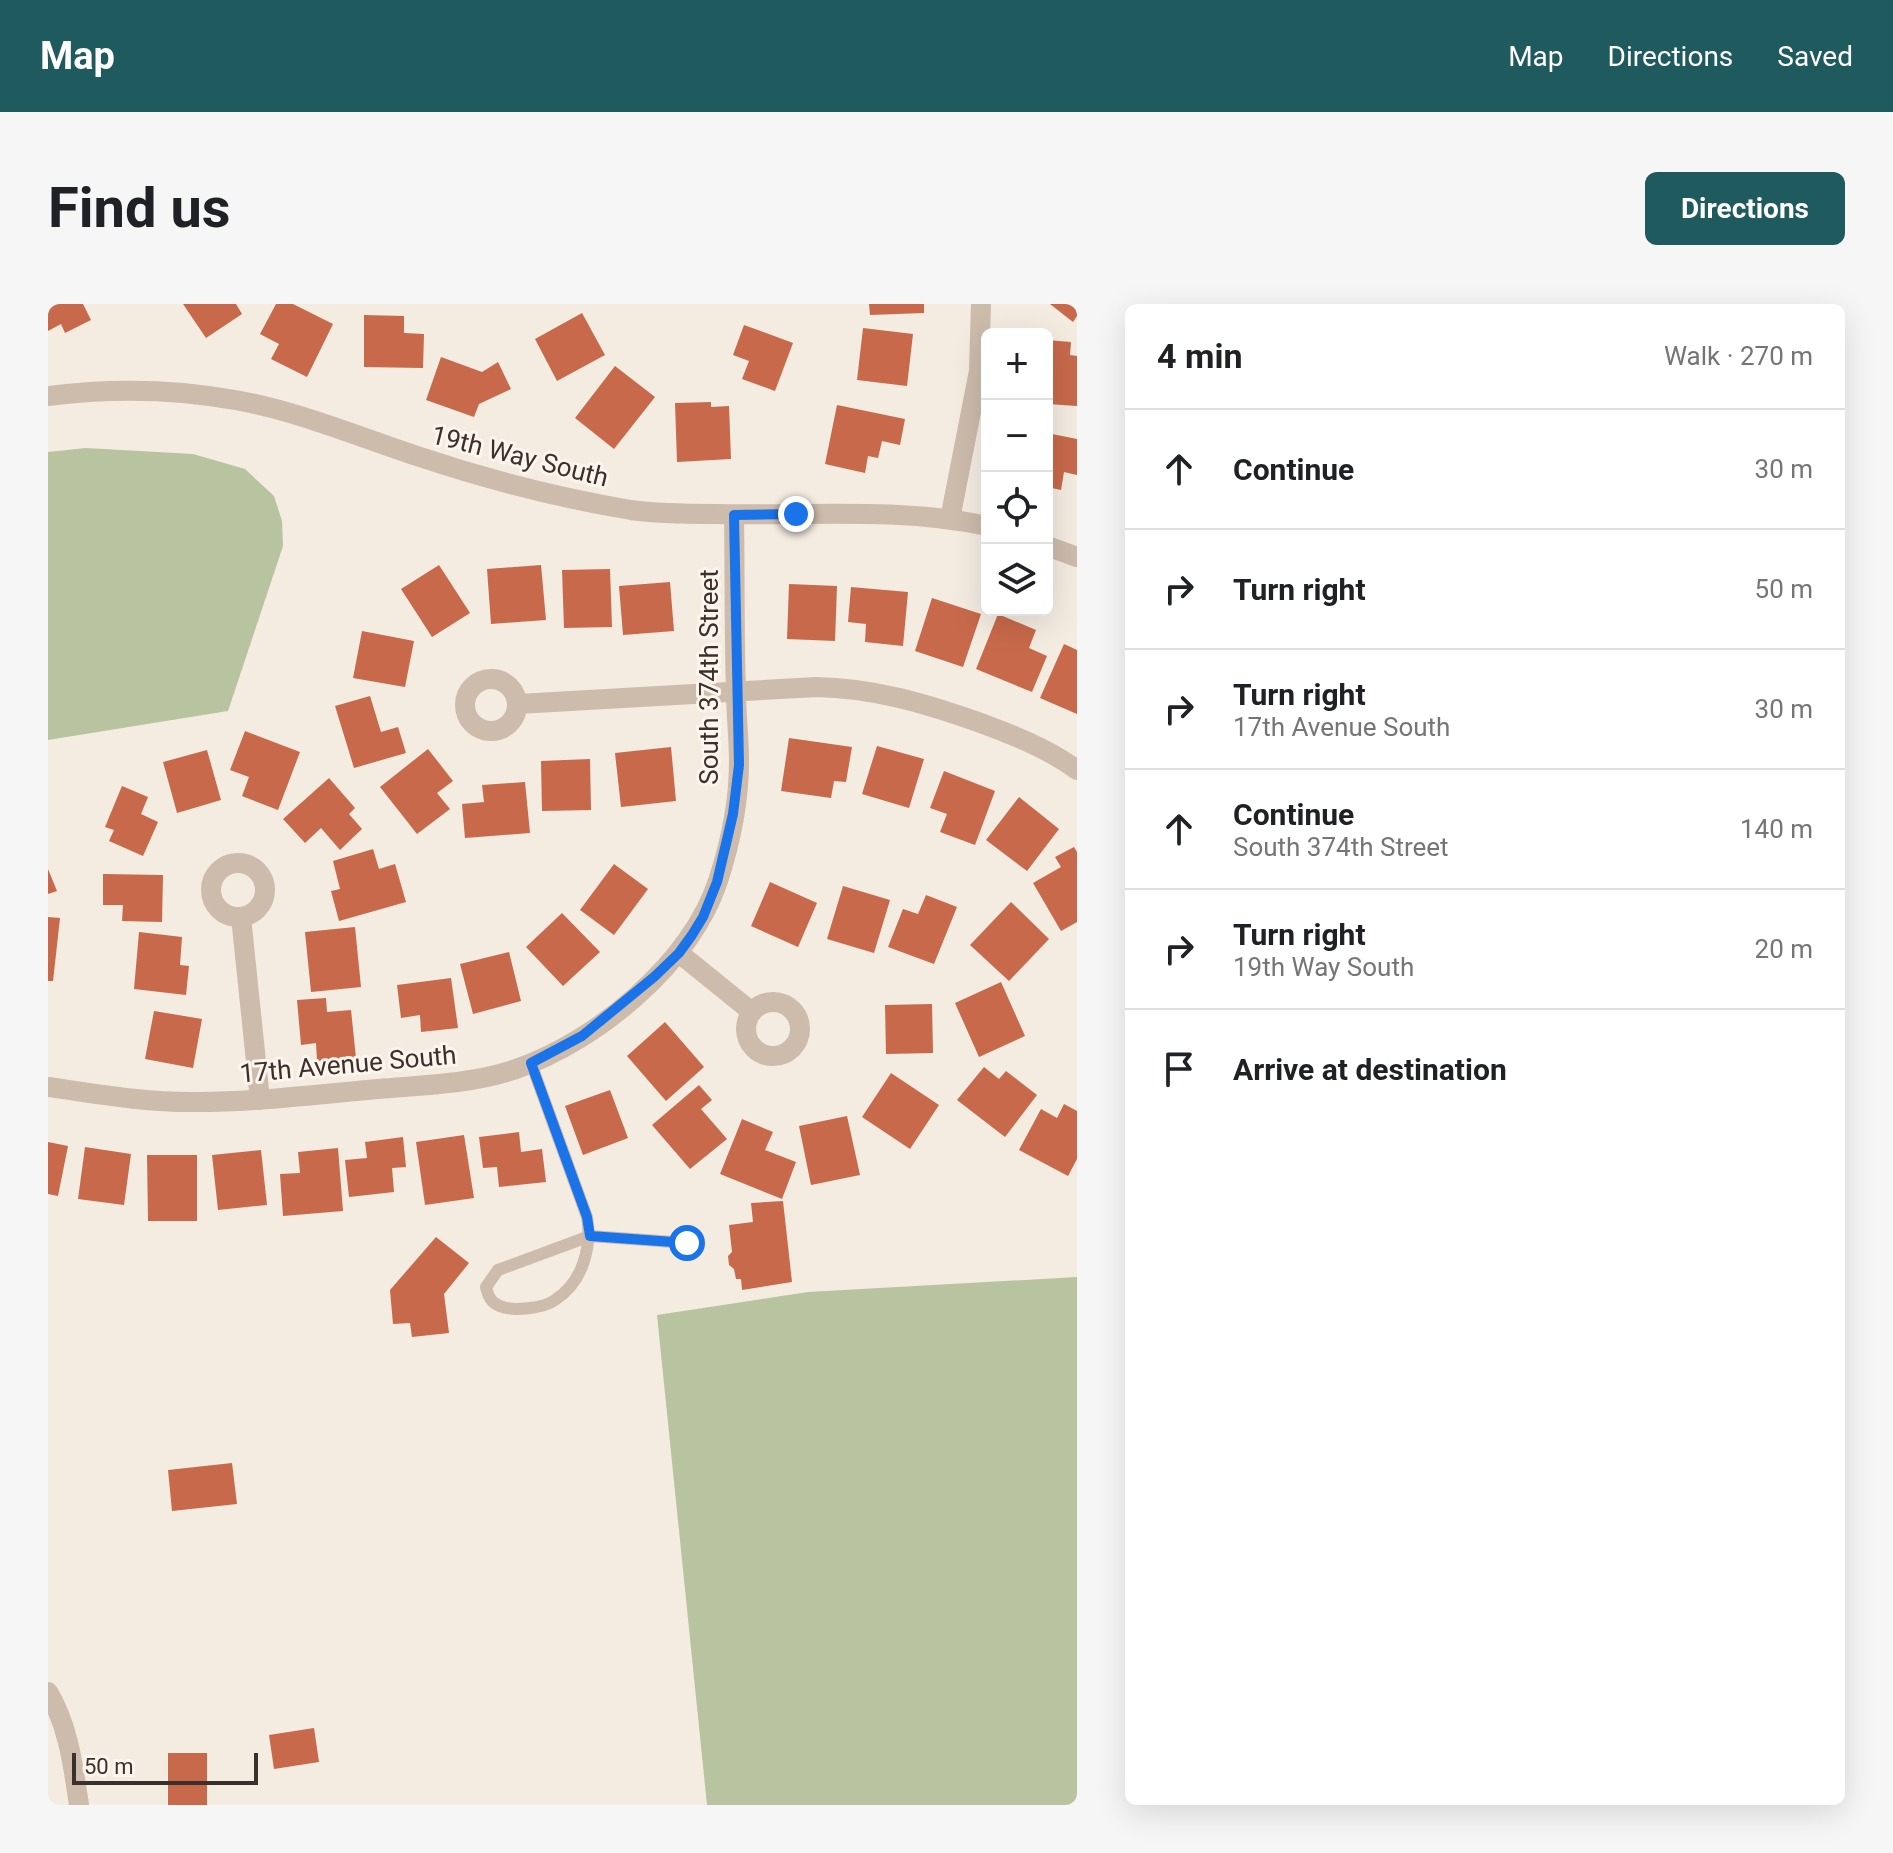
<!DOCTYPE html>
<html lang="en">
<head>
<meta charset="utf-8">
<style>
  body { margin:0; font-family:Roboto,sans-serif; background:#f6f6f6; color:#202124 }
  .controls { position:absolute; right:24px; top:24px; display:grid; overflow:hidden; border-radius:12px; box-shadow:0 8px 32px #0002 }
  .controls button { width:72px; height:72px; display:grid; place-items:center; padding:0; border:0; border-bottom:2px solid #e0e0e0; background:#fff; color:#202124; font:40px sans-serif }
  .scale { position:absolute; left:24px; bottom:20px; width:186px; box-sizing:border-box; padding-left:8px; border:4px solid #3b302b; border-top:0; font-size:22px; line-height:28px; white-space:nowrap; color:#3b302b; -webkit-text-stroke:6px #fbf5ee; paint-order:stroke }
  .stop { position:absolute; width:24px; height:24px; margin:-18px; border:6px solid #1a73e8; border-radius:50%; background:#fff }
  .stop.end { background:#1a73e8; border-color:#fff; box-shadow:0 2px 8px #0008 }
  .list { margin:0; padding:0; list-style:none }
  h2 { display:flex; justify-content:space-between; align-items:center; height:104px; margin:0; padding:0 32px; font-size:34px }
  h2 small { font-size:26px; font-weight:400; color:#757577 }
  .list li { display:grid; grid-template-columns:52px 1fr auto; gap:24px; align-items:center; box-sizing:border-box; height:120px; padding:0 32px; border-top:2px solid #e0e0e0 }
  .list b { display:block; font-size:30px; white-space:nowrap }
  .list p { margin:0; font-size:26px; white-space:nowrap; color:#757577 }
  .list em { font-size:26px; font-style:normal; color:#757577 }
  .icon { flex:none; width:44px; height:44px; fill:none; stroke:currentColor; stroke-width:2; stroke-linecap:round; stroke-linejoin:round }
  .map { position:relative; flex:none; width:1029px; height:1501px; overflow:hidden; border-radius:12px }
  header { display:flex; align-items:center; gap:48px; box-sizing:border-box; height:112px; padding:0 40px; background:#1f5a5e; color:#fff }
  header strong { font-size:38px }
  nav { display:flex; gap:44px; margin-inline-start:auto; font-size:28px }
  .intro { display:flex; align-items:center; justify-content:space-between; box-sizing:border-box; height:192px; padding:0 48px }
  h1 { margin:0; font-size:56px }
  .button { padding:20px 36px; border-radius:12px; background:#1f5a5e; color:#fff; font-size:28px; font-weight:700 }
  main { display:flex; gap:48px; padding:0 48px }
  aside { flex:1; background:#fff; border-radius:12px; box-shadow:0 8px 32px #0002 }
  .map>svg:first-child { display:block }
  .green { fill:#b8c4a0 }
  .building { fill:#c8694b }
  .lines { fill:none; stroke-linecap:round; stroke-linejoin:round }
  .service { stroke:#cdbbac; stroke-width:12 }
  .minor { stroke:#cdbbac; stroke-width:20 }
  .tertiary { stroke:#cdbbac; stroke-width:20 }
  .route { stroke:#1a73e8; stroke-width:10 }
  .labels { text-anchor:middle; dominant-baseline:central; stroke-width:6; stroke-linejoin:round; paint-order:stroke }
  .street-label { font-size:26px; fill:#3b302b; stroke:#fbf5ee }
</style>
</head>
<body>
<header>
<strong>Map</strong>
<nav><a>Map</a><a>Directions</a><a>Saved</a></nav>
</header>
<div class="intro"><h1>Find us</h1><a class="button">Directions</a></div>
<main>
<div class="map">
<svg width="1029" height="1501" viewBox="0 0 1029 1501">
  <rect width="100%" height="100%" fill="#f4ebe1"/>
  <!-- green -->
  <path class="green" d="M38,144l107,6 52,15 29,27 8,25 1,25 -55,165 -180,29v-288z
    M1029,973v528h-370l-50,-490 151,-23z"/>
  <!-- building -->
  <path class="building" d="M0,0h35l8,16 -26,13 -4,-9 -13,7z
    M135,0h53l6,10 -36,24z
    M228,0h17l40,20 -26,53 -36,-18 8,-15 -19,-10z
    M821,0h55v9l-54,2z
    M1002,0h27v12l-4,6z
    M534,9l23,42 -48,26 -22,-42z
    M316,11l40,1v17l20,1 -1,34 -59,-1z
    M696,21l49,18 -18,48 -33,-12 7,-18 -16,-6z
    M815,24l50,6 -6,52 -50,-6z
    M999,36l24,2 -1,13 7,1v50l-30,-2z
    M393,53l41,15 16,-10 13,27 -32,15 -5,13 -48,-17z
    M567,62l40,31 -41,52 -39,-31z
    M663,98v5l18,-1 2,53 -54,3 -2,-59z
    M789,101l68,14 -5,26 -18,-4 -4,17 -10,-2 -3,17 -40,-9z
    M999,129l30,6v36l-13,-3 -3,18 -14,-3z
    M391,261l31,48 -38,24 -31,-48z
    M493,261l5,55 -55,4 -4,-55z
    M562,265l2,58 -48,1 -2,-58z
    M622,278l4,49 -51,4 -4,-49z
    M741,280l48,2 -2,55 -48,-2z
    M803,283l57,5 -5,54 -38,-4 1,-18 -18,-2z
    M884,294l49,16 -18,53 -48,-16z
    M950,310l38,16 -7,18 18,8 -15,36 -56,-23z
    M314,327l52,10 -9,46 -52,-9z
    M1016,340l13,6v64l-37,-16z
    M322,392l11,36 17,-5 8,26 -52,15 -19,-62z
    M197,427l55,21 -22,58 -36,-14 7,-19 -19,-7z
    M741,434l63,9 -6,35 -12,-1 -3,17 -50,-7z
    M829,442l47,13 -15,49 -47,-14z
    M623,443l5,54 -55,6 -6,-54z
    M380,445l25,32 -16,12 13,16 -33,25 -37,-47z
    M159,446l14,50 -44,13 -14,-51z
    M542,455l1,51 -49,1 -1,-50z
    M896,467l51,20 -20,54 -35,-13 7,-18 -17,-6z
    M281,474l26,30 -6,6 13,15 -22,21 -19,-22 -16,15 -22,-24z
    M477,478l5,51 -65,5 -3,-34 22,-2 -2,-17z
    M74,482l26,11 -7,17 17,8 -15,34 -34,-15 5,-11 -9,-3z
    M971,493l40,32 -32,42 -41,-31z
    M1026,543l3,5v70l-16,9 -28,-48 28,-16 -6,-10z
    M325,545l6,20 16,-5 11,38 -67,19 -8,-30 9,-2 -7,-28z
    M566,560l34,25 -34,46 -34,-25z
    M0,565l9,22 -9,3z
    M55,570l60,1 -1,47 -40,-1 1,-16h-20z
    M722,578l47,21 -19,44 -47,-21z
    M795,582l47,14 -16,53 -47,-14z
    M878,591l31,12 -23,57 -46,-17 15,-38 15,5z
    M963,598l38,37 -40,42 -39,-36z
    M514,609l38,39 -37,34 -37,-39z
    M0,613l12,1 -7,63h-5z
    M307,623l6,60 -50,5 -6,-60z
    M91,628l43,5 -2,28 9,1 -3,29 -52,-6z
    M461,648l12,49 -48,13 -13,-50z
    M403,674l7,50 -37,4 -1,-17 -19,3 -4,-33z
    M953,678l24,54 -46,21 -24,-54z
    M278,694l1,14 24,-2 5,48 -39,3 -1,-18 -15,2 -4,-45z
    M884,700l1,49 -47,1 -1,-49z
    M106,707l48,8 -9,49 -48,-9z
    M617,718l39,45 -38,34 -39,-45z
    M936,763l15,12 7,-8 31,24 -32,42 -48,-37z
    M843,769l48,32 -29,44 -48,-32z
    M651,781l13,15 -11,9 26,30 -37,30 -38,-44z
    M562,786l18,48 -45,17 -18,-49z
    M1016,800l13,7v48l-9,17 -49,-26 22,-41 16,9z
    M799,812l13,59 -49,10 -12,-59z
    M694,815l31,13 -8,18 31,12 -14,37 -62,-25z
    M471,828l2,20 21,-3 4,33 -47,5 -2,-20 -14,1 -4,-31z
    M416,831l10,63 -49,7 -9,-63z
    M355,833l3,30 -14,1 2,24 -45,5 -4,-37 22,-2 -2,-16z
    M0,838l20,4 -10,50 -10,-2z
    M37,843l46,7 -7,51 -46,-6z
    M290,844l5,63 -60,5 -3,-42 20,-1 -2,-21z
    M213,846l6,55 -49,5 -6,-55z
    M99,851h50v66h-49z
    M735,897l9,81 -50,8 -1,-11h-5l-2,-10 -5,-4 -1,-9 4,-4 -3,-27 24,-3 -2,-19z
    M388,933l33,26 -25,31 5,39 -37,4 -2,-14 -17,1 -3,-34z
    M184,1159l5,41 -65,7 -4,-41z
    M266,1424l5,34 -45,7 -5,-34z
    M120,1449h39v52h-39z"/>
  <g class="lines">
    <!-- service -->
    <path class="service" d="M483,759l56,154c5,30 -4,65 -32,83 -11,8 -42,12 -55,6 -9,-3 -12,-10 -14,-19l12,-17 92,-34 97,7"/>
    <!-- minor -->
    <path class="minor" d="M0,92c62,-8 126,-7 187,4 63,11 124,37 185,57 69,23 139,41 211,53 28,4 57,4 85,4 90,2 182,-7 271,12
      M902,215l29,-148 2,-67
      M999,242l30,11
      M417 401a26 26 0 1 1 52 0a26 26 0 1 1-52 0Z
      M470,400l298,-17c57,1 108,16 162,35 35,13 69,26 99,48
      M163 586a27 27 0 1 1 54 0a27 27 0 1 1-54 0Z
      M193,613l19,183
      M631,649l73,59
      M698 725a27 27 0 1 1 54 0a27 27 0 1 1-54 0Z
      M0,783c49,7 100,16 150,15 60,0 121,-8 181,-13 45,-4 93,-5 137,-20 81,-28 174,-105 202,-188 12,-37 21,-80 21,-119 0,-24 -3,-48 -3,-72 -2,-58 -1,-117 -2,-175"/>
    <!-- tertiary -->
    <path class="tertiary" d="M0,1388c21,35 25,74 31,113"/>
  </g>
  <g class="lines">
    <!-- route -->
    <path class="route" d="M639,939l-97,-7 -3,-19 -56,-154 51,-27 72,-59 25,-24 13,-18 11,-18 14,-35 16,-68 6,-49 -5,-250 62,-1"/>
  </g>
  <g class="labels">
    <!-- street labels -->
    <g class="street-label">
      <text transform="translate(472 152) rotate(14)">19th Way South</text>
      <text transform="translate(661 373) rotate(-90)">South 374th Street</text>
      <text transform="translate(300 760) rotate(-5)">17th Avenue South</text>
    </g>
  </g>
</svg>
<div class="controls">
<button>+</button>
<button>−</button>
<button><svg class="icon" aria-label="locate" viewBox="0 0 24 24"><circle cx="12" cy="12" r="6"/><path d="M12 2v4M12 18v4M2 12h4M18 12h4"/></svg></button>
<button><svg class="icon" aria-label="layers" viewBox="0 0 24 24"><path d="M12 4l9 5-9 5-9-5zM3 14l9 5 9-5"/></svg></button>
</div>
<div class="scale">50 m</div>
<div class="stop" style="left:639px;top:939px"></div>
<div class="stop end" style="left:748px;top:210px"></div>
</div>
<aside>
<h2>4 min<small>Walk · 270 m</small></h2>
<ul class="list">
<li><svg class="icon" aria-label="ahead" viewBox="0 0 24 24"><path d="M12 20V5M6 11l6-6 6 6"/></svg><div><b>Continue</b></div><em>30 m</em></li>
<li><svg class="icon" aria-label="right" viewBox="0 0 24 24"><path d="M7 20v-9h11M14 6l5 5-5 5"/></svg><div><b>Turn right</b></div><em>50 m</em></li>
<li><svg class="icon" aria-label="right" viewBox="0 0 24 24"><path d="M7 20v-9h11M14 6l5 5-5 5"/></svg><div><b>Turn right</b><p>17th Avenue South</p></div><em>30 m</em></li>
<li><svg class="icon" aria-label="ahead" viewBox="0 0 24 24"><path d="M12 20V5M6 11l6-6 6 6"/></svg><div><b>Continue</b><p>South 374th Street</p></div><em>140 m</em></li>
<li><svg class="icon" aria-label="right" viewBox="0 0 24 24"><path d="M7 20v-9h11M14 6l5 5-5 5"/></svg><div><b>Turn right</b><p>19th Way South</p></div><em>20 m</em></li>
<li><svg class="icon" aria-label="arrive" viewBox="0 0 24 24"><path d="M6 21V4h12l-3 4 3 4H6"/></svg><div><b>Arrive at destination</b></div></li>
</ul>
</aside>
</main>
</body>
</html>
